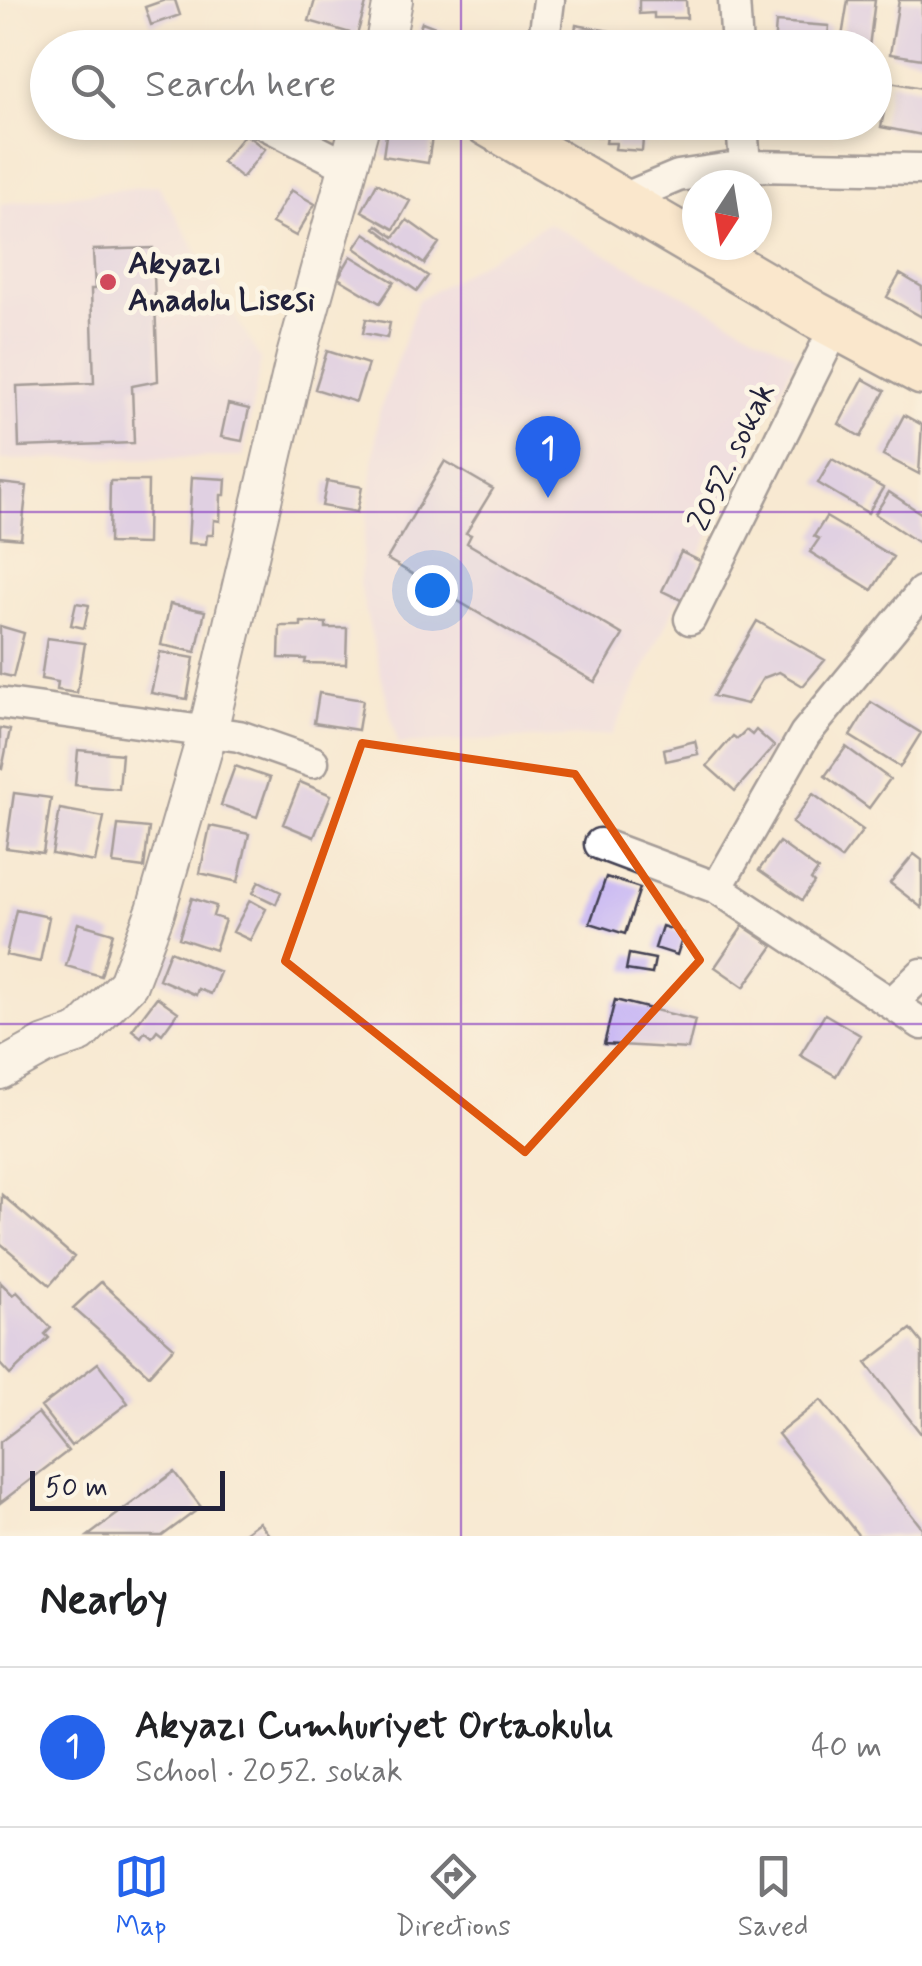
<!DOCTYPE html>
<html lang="en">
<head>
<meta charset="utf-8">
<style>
  body { margin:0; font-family:Mynerve,sans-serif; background:#f2f2f2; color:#202124 }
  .compass { position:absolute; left:682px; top:170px; width:90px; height:90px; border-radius:50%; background:#fff; box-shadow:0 5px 15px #0003; rotate:192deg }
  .scale { position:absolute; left:30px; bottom:25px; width:195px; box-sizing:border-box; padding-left:10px; border:5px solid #22223b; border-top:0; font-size:28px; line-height:35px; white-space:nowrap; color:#22223b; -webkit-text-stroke:8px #fcf5e5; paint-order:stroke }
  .you { position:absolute; left:432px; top:590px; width:35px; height:35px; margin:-25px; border:8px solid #fff; border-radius:50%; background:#1a73e8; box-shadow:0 0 0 15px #1a73e833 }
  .badge { display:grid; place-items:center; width:65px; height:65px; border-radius:50%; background:#2563eb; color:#fff; font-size:32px; font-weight:700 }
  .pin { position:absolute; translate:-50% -82px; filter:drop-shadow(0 2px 5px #0008) }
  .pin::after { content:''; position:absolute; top:52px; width:35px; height:30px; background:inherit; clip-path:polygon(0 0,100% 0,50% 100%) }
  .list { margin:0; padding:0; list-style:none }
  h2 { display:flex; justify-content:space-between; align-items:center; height:130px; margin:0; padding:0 40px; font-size:42px }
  h2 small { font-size:32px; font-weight:400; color:#757577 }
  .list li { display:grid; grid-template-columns:65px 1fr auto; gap:30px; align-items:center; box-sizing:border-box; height:160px; padding:0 40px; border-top:2px solid #e0e0e0 }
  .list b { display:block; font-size:38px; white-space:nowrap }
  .list p { margin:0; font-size:32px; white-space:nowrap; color:#757577 }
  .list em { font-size:32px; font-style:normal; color:#757577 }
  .icon { flex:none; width:55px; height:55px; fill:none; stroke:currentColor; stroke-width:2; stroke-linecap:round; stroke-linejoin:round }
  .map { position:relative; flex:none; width:922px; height:1536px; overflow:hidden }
  .search { position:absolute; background:#fff; box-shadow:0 5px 15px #0003; left:30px; right:30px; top:30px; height:110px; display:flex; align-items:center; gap:25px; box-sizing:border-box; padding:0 35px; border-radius:55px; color:#757577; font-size:38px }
  .sheet { height:290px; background:#fff }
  nav { display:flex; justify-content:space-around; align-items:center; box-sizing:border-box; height:140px; border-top:2px solid #e0e0e0; background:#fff; font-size:28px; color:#757577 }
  nav a { display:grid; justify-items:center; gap:5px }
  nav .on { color:#2563eb }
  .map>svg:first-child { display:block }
  .built { fill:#e7d2ef }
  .building { fill:#c4b2f5 }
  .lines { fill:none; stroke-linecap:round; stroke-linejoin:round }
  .minor-casing { stroke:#424052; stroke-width:35 }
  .tertiary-casing { stroke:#424052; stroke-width:42 }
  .secondary-casing { stroke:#424052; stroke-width:50 }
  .minor { stroke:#fff; stroke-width:30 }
  .tertiary { stroke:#fff; stroke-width:38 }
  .secondary { stroke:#fde5c5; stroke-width:45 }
  .marked { fill:none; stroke:#de560e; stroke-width:8; stroke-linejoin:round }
  .grid { fill:none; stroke:#7b2cbf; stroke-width:2.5; stroke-opacity:0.55 }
  .poi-dot { fill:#d1495b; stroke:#fcf5e5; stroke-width:4 }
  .labels { text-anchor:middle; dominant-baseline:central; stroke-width:10; stroke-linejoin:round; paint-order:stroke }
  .poi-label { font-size:32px; font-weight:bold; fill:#22223b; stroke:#fcf5e5; text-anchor:start }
  .street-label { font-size:32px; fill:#22223b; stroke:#fcf5e5 }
</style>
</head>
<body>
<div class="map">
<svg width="922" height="1536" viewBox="0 0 922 1536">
  <rect width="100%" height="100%" fill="#fcf5e5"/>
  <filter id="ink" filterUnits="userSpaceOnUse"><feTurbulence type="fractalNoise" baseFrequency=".01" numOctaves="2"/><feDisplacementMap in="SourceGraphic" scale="20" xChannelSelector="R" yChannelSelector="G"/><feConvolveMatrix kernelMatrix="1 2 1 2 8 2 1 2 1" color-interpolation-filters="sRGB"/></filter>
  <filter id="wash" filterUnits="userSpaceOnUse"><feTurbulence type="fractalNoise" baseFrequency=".0048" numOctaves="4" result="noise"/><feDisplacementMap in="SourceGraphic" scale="40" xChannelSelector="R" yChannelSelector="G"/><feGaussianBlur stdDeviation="2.25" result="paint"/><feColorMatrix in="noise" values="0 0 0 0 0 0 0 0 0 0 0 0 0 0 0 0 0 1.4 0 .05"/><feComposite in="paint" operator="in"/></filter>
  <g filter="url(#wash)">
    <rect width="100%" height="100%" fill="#f8e9d2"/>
    <!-- built -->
    <path class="built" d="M158,185l103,175 -18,97 -243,3v-256z
      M548,223l249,133 -185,379 -214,9 -39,-160 20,-171 39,-113z"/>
    <g id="blocks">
      <!-- building -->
      <path class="building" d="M165,0h10l5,15 -29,10 -6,-18z
        M315,0h52l-10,35 -48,-14z
        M639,0h47l1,18h-33v-5l-15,1z
        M848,0h27l-6,47 -28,-4z
        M899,0h23v59l-32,-5z
        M422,22l39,15 -4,11h-45z
        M776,22l53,4 -2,22h-53z
        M576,25l34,6 -2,10 7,1 -1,6h-42z
        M698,41l1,7h-46v-6z
        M890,82l32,6v47l-41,-8z
        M286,122h44l-5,14z
        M388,122l46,2 -6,39 -45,-7z
        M585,122h48v6h5l-1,10 6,1 -1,12 -27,-2 1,-6h-10l1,-7h-11l1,-7h-13z
        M667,122h46l1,16 -46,3z
        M777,122h38l-1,8z
        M245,134l20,15 -23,29 -20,-16z
        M377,183l33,18 -16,28 -32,-18z
        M291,190l24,14 -19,32 -24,-13z
        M407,220l32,23 -15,21 -49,-36 2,-3 17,12z
        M365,233l63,43 -11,15 -62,-43z
        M153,248l5,133 -26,5 2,57 -115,4 -2,-61 77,-3 -3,-94h4l-2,-39z
        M351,256l43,26 -14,21 -42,-25z
        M900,274l22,13v30l-35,-20z
        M366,319l24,4 -3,15 -24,-5z
        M327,351l41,13 -12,38 -41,-13z
        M863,379l22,12 -24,46 -22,-13z
        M228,404l21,5 -7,32 -21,-4z
        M904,415l18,10 -3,49 -36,-19z
        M832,459l51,29 -15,25 -50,-30z
        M445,461l48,28 -27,44 5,2 -4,8 156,92 -28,47 -208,-123z
        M192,477l34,2 -1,16h-4l-1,26 -6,-1 -1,15h-6l-1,9 -18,-1z
        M110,481h38l-1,63 -38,-1z
        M327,481l35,6 -5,25 -35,-6z
        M0,483l27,3 -6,53 -21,-2z
        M889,492l33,22v31l-47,-31z
        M826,517l67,40 -21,33 -62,-38 9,-13 -5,-3z
        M681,552l21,10 -19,39 -21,-10z
        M76,603l13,2 -5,23 -13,-3z
        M170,604l35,7 -9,41 -35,-7z
        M757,621l68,39 -22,26 -24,-14 -16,6 -16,26 -34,-8z
        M301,622l25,1v5h21l-1,36 -41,-1 1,-4 -27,-1 1,-32h21z
        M0,626l24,7 -11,44 -13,-3z
        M47,638l38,5 -8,50 -20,-3 1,-8 -17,-3z
        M160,652l34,6 -7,41 -36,-6z
        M319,693l44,7 -5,30 -44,-7z
        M871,702l50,31 -21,34 -50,-31z
        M0,728l10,2 -8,39 -2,-1z
        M746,730l6,5 4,-5 18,16 -39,45 -28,-25 26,-30 4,3z
        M695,741l3,13 -32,7 -2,-12z
        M846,747l44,32 -21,29 -44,-32z
        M78,750l44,4 -3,35 -44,-4z
        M235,766l35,12 -13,39 -36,-12z
        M300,782l31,13 -17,42 -31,-13z
        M14,793l37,5 -8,55 -37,-5z
        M813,794l50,36 -22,29 -49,-36z
        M60,809l44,8 -9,45 -43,-8z
        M118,825l31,3 -5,40 -31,-4z
        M210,826l39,8 -11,48 -38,-9z
        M779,842l39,28 -7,10 3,3 -12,17 -43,-30z
        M914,854l8,6v48l-32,-25z
        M606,877l34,11 -15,46 -35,-11z
        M259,881l22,11 -5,12 -23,-11z
        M192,898l24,8 -3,10 12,4 -10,30 -36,-12z
        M250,900l16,9 -16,31 -17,-8z
        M16,910l33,7 -9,45 -34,-7z
        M78,923l35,10 -12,43 -35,-10z
        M662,926l22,7 -7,22 -22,-7z
        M743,926l30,20 -29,41 -29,-20z
        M170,951l50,21 -9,22 -13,-5 -2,6 -37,-16z
        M629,954l26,5 -3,15 -26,-4z
        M157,997l21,15 -16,22 -5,-4 -5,7 -7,-6 -4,6 -9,-7z
        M615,1000l80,20 -7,29 -84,-5z
        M825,1014l35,21 -24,41 -36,-21z
        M2,1195l72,62 -24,28 -50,-42z
        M0,1282l13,13 4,-3 34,36 -6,6 4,4 -39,37 -10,-11z
        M101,1282l73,65 -25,28 -76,-67z
        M911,1329l11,14v92l-56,-72z
        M98,1363l30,40 -57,43 -30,-39z
        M821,1400l101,128v8h-63l-81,-102z
        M38,1413l30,38 -68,52v-61z
        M174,1472l27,35 -39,29h-74z
        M259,1522l11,14h-30z"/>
    </g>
  </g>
  <g filter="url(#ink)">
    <use href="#blocks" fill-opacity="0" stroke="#424052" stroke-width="2.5"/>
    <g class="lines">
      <defs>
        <path id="minor" d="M734,0l3,48
          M543,48l6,-48
          M261,122l86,44
          M742,122l3,44
          M618,201l60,-25 67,-10 177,3
          M690,619l146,-293
          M0,703l239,33 74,26
          M600,844l117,44 205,136
          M717,888l88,-154 117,-142
          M892,1003l30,-29"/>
        <path id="tertiary" d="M384,48l9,-48
          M0,1070l45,-25 35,-12 48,-49 28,-74 52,-179 88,-375 65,-234"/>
        <path id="secondary" d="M486,122l328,192 108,58"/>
      </defs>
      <!-- minor casing -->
      <use href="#minor" class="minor-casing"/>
      <!-- tertiary casing -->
      <use href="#tertiary" class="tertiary-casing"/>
      <!-- secondary casing -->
      <use href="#secondary" class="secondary-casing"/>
      <!-- minor -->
      <use href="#minor" class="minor"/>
      <!-- tertiary -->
      <use href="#tertiary" class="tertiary"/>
      <!-- secondary -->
      <use href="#secondary" class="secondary"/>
    </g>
  </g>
  <!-- marked area -->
  <path d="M0 0H922V1536H0ZM362,743l213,31 125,186 -175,192 -240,-191z" fill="#f8e9d2" fill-opacity=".55" fill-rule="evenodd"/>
  <path class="marked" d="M362,743l213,31 125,186 -175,192 -240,-191z"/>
  <!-- grid -->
  <path class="grid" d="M461,0v48M461,122v1414M0,512h922M0,1024h922"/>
  <!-- markers -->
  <circle class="poi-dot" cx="108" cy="282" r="10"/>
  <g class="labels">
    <!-- poi labels -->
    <g class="poi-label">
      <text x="128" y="264">Akyazı<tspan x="128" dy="37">Anadolu Lisesi</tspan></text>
    </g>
    <!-- street labels -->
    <g class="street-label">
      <text transform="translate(732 457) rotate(-64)">2052. sokak</text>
    </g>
  </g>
</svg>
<svg class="compass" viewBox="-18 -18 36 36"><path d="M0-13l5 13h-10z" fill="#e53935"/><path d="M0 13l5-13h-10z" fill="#757577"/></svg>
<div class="scale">50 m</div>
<div class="you"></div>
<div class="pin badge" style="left:548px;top:498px">1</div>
<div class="search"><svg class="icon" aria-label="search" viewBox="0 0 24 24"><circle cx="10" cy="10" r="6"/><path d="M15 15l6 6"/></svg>Search here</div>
</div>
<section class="sheet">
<h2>Nearby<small></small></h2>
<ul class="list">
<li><span class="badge">1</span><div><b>Akyazı Cumhuriyet Ortaokulu</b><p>School · 2052. sokak</p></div><em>40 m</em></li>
</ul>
</section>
<nav>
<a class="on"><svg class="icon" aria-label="map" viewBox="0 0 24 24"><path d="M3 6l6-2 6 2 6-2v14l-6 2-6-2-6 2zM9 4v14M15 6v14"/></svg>Map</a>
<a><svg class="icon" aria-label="directions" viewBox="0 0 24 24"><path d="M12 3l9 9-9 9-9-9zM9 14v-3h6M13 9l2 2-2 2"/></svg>Directions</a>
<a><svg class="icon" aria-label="saved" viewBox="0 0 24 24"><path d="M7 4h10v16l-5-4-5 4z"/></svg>Saved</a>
</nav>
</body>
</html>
